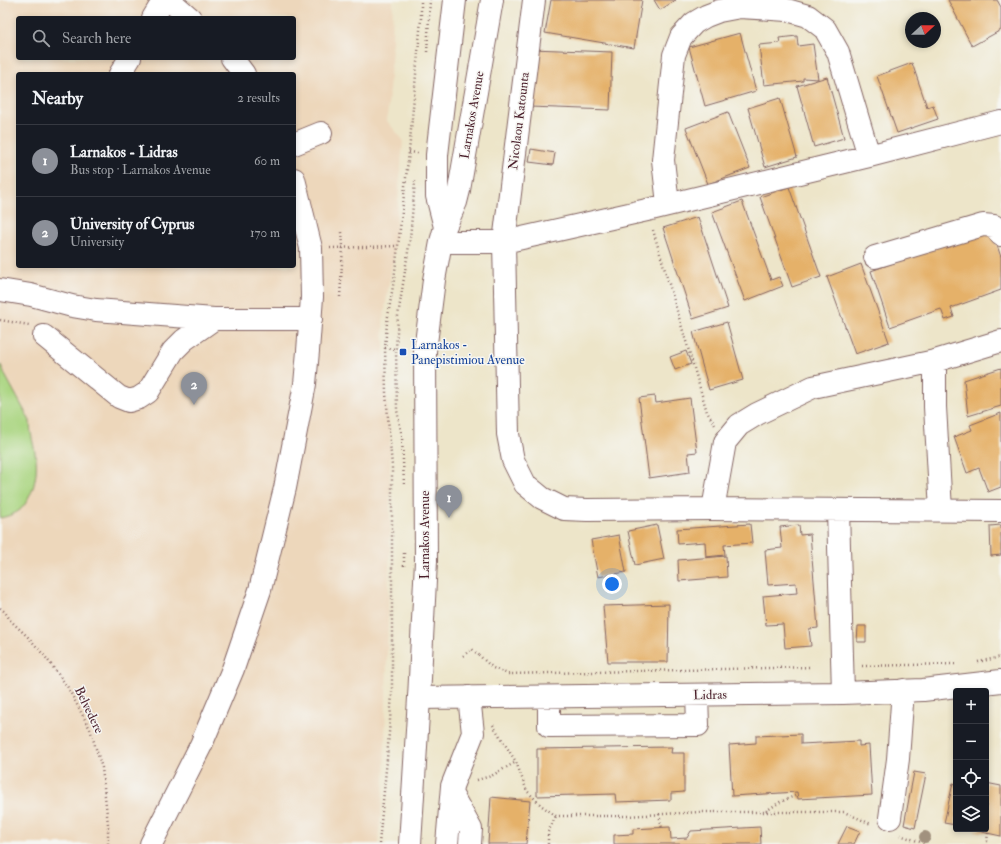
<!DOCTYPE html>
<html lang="en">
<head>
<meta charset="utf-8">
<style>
  body { margin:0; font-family:"IM FELL Double Pica",serif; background:#242831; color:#f1f3f6 }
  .controls { position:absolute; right:12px; bottom:12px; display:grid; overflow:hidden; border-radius:4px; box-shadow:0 2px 6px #0003 }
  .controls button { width:36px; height:36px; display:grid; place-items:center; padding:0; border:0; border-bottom:1px solid #363941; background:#171b24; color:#f1f3f6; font:20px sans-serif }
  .compass { position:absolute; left:905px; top:12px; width:36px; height:36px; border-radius:50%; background:#171b24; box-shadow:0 2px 6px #0003; rotate:68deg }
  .you { position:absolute; left:612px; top:584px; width:14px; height:14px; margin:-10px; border:3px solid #fff; border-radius:50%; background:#1a73e8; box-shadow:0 0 0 6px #1a73e833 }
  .badge { display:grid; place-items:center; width:26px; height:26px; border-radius:50%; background:#8c9099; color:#fff; font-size:13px; font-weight:700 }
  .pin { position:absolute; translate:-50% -33px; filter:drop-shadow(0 1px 2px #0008) }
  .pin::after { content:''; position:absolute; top:21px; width:14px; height:12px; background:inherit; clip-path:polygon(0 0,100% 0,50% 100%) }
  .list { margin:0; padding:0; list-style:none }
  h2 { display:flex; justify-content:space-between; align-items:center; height:52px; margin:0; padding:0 16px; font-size:17px }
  h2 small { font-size:13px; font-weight:400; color:#9ea1a6 }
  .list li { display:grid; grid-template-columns:26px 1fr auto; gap:12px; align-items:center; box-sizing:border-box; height:72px; padding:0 16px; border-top:1px solid #363941 }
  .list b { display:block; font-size:15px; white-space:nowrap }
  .list p { margin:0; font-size:13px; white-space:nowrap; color:#9ea1a6 }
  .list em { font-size:13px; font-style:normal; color:#9ea1a6 }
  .icon { flex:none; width:22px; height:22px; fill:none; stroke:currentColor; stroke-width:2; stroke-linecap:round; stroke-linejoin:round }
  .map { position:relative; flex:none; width:1001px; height:844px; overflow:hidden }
  .search { position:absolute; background:#171b24; box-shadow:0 2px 6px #0003; left:16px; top:16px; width:280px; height:44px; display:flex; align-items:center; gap:10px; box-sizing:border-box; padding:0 14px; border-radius:4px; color:#9ea1a6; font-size:15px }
  .panel { position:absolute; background:#171b24; box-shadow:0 2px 6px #0003; left:16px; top:72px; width:280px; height:196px; border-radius:4px }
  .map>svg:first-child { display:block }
  .built { fill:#edd7bb; fill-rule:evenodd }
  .green { fill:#aad581; stroke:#7a7a56 }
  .building { fill:#e5b169 }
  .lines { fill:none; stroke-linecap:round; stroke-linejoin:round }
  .minor-casing { stroke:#836462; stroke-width:24 }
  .major-casing { stroke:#836462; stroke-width:24 }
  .path { stroke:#836462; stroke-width:2.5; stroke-dasharray:1 3; stroke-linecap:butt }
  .minor { stroke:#fff; stroke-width:22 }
  .major { stroke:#fff; stroke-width:22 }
  .tree { fill:#a1917e }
  .transit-dot { fill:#1a4fb4; stroke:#f6f6f2; stroke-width:1.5 }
  .labels { text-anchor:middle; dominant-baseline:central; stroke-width:3; stroke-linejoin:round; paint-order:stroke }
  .street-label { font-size:13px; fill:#4a1f2b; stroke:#f6f6f2 }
  .transit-label { font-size:13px; fill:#164399; stroke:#f6f6f2; text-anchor:start }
</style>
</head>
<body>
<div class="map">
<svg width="1001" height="844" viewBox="0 0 1001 844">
  <rect width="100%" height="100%" fill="#f6f6f2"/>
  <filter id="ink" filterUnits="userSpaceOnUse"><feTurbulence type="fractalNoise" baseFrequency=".025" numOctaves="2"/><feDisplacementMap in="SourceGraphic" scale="8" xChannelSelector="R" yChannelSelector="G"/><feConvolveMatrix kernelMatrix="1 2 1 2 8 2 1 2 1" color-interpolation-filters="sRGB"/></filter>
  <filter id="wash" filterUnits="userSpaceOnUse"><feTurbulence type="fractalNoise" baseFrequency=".012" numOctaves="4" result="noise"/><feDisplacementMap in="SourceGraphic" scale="16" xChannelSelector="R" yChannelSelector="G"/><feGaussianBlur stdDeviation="0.9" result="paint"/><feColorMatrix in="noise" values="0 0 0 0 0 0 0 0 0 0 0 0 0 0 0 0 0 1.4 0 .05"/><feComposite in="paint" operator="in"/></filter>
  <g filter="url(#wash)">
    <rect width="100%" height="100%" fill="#ede5c9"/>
    <!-- built -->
    <path class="built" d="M0,0h393l-1,47 -5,74 16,19 -9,112 -11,69 2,53 5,62v96l-6,248 -6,64h-378zM18,18h276v40h-276zM18,74h276v192h-276z"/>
    <!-- green -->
    <path class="green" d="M0,365l2,1 2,7 26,48c0,13 4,24 6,37 2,18 -3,39 -16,52 -5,4 -14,7 -20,8z"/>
    <g id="blocks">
      <!-- building -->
      <path class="building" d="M551,0h91l-8,48 -89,-15z
        M654,0h22l-16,10z
        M948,0h49l4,7v23l-29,16z
        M740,33l16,58 -51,15 -16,-59z
        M797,36l1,10 15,-2 5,35 -15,-1v3l-39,4 -5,-40 21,-2 -1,-5z
        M532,49l80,3 -2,58 -80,-3z
        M912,63l15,44 6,-2 5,14 -41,14 -20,-57z
        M827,77l17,61 -30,9 -17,-61z
        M780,98l17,59 -32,10 -17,-59z
        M728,112l22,56 -42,16 -22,-56z
        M531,149l24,4 -2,12 -24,-3z
        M789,187l32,90 -29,10 -32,-90z
        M742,201l29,79 8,-3 4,9 -38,15 -33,-89z
        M698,217l30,91 -35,11 -30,-91z
        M991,228l10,29v33l-50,18 3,9 -9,3 -4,-11 -51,18 -19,-56z
        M861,264l28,78 -34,12 -28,-77z
        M727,322l16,58 -34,10 -16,-58z
        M686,351l5,13 -16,6 -5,-13z
        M1001,368v38l-33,10 -4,-36z
        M655,396l1,7 34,-5 7,54 -9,1 2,19 -41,6 -10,-80z
        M1001,413v74l-13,5 -9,-24 -12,5 -13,-36 18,-7 -2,-5z
        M750,524l2,19 -28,2 1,10 -19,2 -1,-15 -27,2 -1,-15z
        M657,525l7,34 -29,6 -7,-34z
        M799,525l1,10 10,-1 8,94 -9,1 2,17 -26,2 -2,-24 -17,1 -3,-29 34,-3 -1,-10 -28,2 -3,-35 17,-2 -2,-21z
        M1001,525v30l-10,1 -1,-30z
        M619,535l7,37 -28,5 -7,-37z
        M726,556l1,21 -48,4 -1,-21z
        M669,604l-1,58h-60l-5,-56z
        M858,626h8v16h-9z
        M801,734v10l58,-3v5l10,-1 3,50 -74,4 -1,-7 -65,4 -3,-51 27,-2v-7z
        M672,747l-1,6h13v39l-13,1v7l-55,2 -1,-8 -78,2v-47z
        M914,772l12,2 -11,54 -11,-3z
        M953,783l3,1v41l-12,-2z
        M986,783l15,3v50l-28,-6 13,-1z
        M491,797l39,4 -4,43h-38z
        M847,826l13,5 -6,13h-16z
        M670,827l1,12 16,-1 4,-7 69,-4 1,17h-147v-9l19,-1v-5z"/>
    </g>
  </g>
  <g filter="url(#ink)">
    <use href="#blocks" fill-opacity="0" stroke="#836462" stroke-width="1"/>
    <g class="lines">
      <defs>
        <path id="minor" d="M169,0l21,18
          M534,0l-30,242 4,192 5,26 12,24 17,14 22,11 23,1 126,-1 288,2
          M153,18l11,-18
          M232,58l12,16
          M120,74l10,-16
          M294,144l27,-11
          M668,204l-5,-44 11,-105 7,-18 13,-14 12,-7 13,-5 21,-4 47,3 21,6 17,13 13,23 31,104
          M441,242h63l143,-32 222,-54 132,-34
          M875,257l108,-32 11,1 7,9
          M0,290l31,5 41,11 24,4 118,9h97
          M44,336l75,61 10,4 10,-3 9,-6 25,-41 11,-11 30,-21
          M935,361v46l6,103
          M713,509l12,-67 14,-17 18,-11 56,-27 122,-26 66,-20
          M838,510l5,183
          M549,697v29l149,-1 -1,-30
          M419,698l424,-5 80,-3 78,-9
          M452,795l19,34 -1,15
          M890,818l8,-59 5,-69
          M151,844l50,-99 32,-76 27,-79 25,-102 20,-104 3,-33 4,-54 -1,-49 -17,-69
          M447,844l5,-58 21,-53 -4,-36"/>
        <path id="major" d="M445,227l-8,-31v-41l18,-155
          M410,844l9,-146 7,-137 -1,-210 9,-71 7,-38 4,-15 11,-25 3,-12 33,-190"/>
      </defs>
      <!-- minor casing -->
      <use href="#minor" class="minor-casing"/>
      <!-- major casing -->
      <use href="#major" class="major-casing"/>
      <!-- path -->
      <path class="path" d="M427,52l3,-52
        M409,152l9,1
        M653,230l54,182 8,13
        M330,248l67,-2
        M340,297l3,-50 -1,-15
        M0,320l29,5
        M385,348l11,1
        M404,484l-2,-47 -5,-27 -1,-61 2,-33 12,-77 5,-58
        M404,566v-19
        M0,608l5,4 5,8 20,19 17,20 20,27 23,43 12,39 6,56v20
        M463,656l9,-7 21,19 15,6 304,-7
        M978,662l23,-5
        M862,666l93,-2
        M493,725l23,37 11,29 15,15 14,10h70l75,-4h143l27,12
        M477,780l14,-4 25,-14
        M766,811l14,-9 17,-7
        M659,814l3,14
        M988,833l-1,8 2,3
        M900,835l26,9
        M379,844l8,-85 5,-65v-228l-6,-73 -1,-45 2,-26 7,-42 15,-128 12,-133v-19
        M548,844v-12l8,-16"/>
      <!-- minor -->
      <use href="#minor" class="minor"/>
      <!-- major -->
      <use href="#major" class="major"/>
    </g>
    <!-- trees -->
    <circle class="tree" cx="925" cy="837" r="6"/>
  </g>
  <!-- markers -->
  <rect class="transit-dot" x="399" y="348" width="8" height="8" rx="2"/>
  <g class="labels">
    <!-- street labels -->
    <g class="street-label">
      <text transform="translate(472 115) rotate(-80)">Larnakos Avenue</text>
      <text transform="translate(519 121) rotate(-83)">Nicolaou Katounta</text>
      <text transform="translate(425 535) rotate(-90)">Larnakos Avenue</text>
      <text transform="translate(710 695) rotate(-1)">Lidras</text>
      <text transform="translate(89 710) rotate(64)">Belvedere</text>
    </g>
    <!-- transit labels -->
    <g class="transit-label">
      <text x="411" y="345">Larnakos -<tspan x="411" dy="15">Panepistimiou Avenue</tspan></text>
    </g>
  </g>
</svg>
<div class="controls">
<button>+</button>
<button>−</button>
<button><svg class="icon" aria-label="locate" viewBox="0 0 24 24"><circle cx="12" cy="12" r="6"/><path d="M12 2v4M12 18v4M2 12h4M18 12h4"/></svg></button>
<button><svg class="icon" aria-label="layers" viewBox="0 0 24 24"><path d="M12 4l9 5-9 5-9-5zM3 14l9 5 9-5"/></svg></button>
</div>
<svg class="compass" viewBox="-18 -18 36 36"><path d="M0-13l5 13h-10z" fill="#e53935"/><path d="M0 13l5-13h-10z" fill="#9ea1a6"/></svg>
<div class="you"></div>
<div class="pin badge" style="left:449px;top:518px">1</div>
<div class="pin badge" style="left:194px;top:405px">2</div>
<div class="search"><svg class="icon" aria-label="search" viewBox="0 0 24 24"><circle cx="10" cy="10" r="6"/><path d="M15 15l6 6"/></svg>Search here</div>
<section class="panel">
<h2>Nearby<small>2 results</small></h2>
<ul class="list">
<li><span class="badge">1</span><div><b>Larnakos - Lidras</b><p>Bus stop · Larnakos Avenue</p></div><em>60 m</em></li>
<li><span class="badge">2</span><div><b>University of Cyprus</b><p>University</p></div><em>170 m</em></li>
</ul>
</section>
</div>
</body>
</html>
